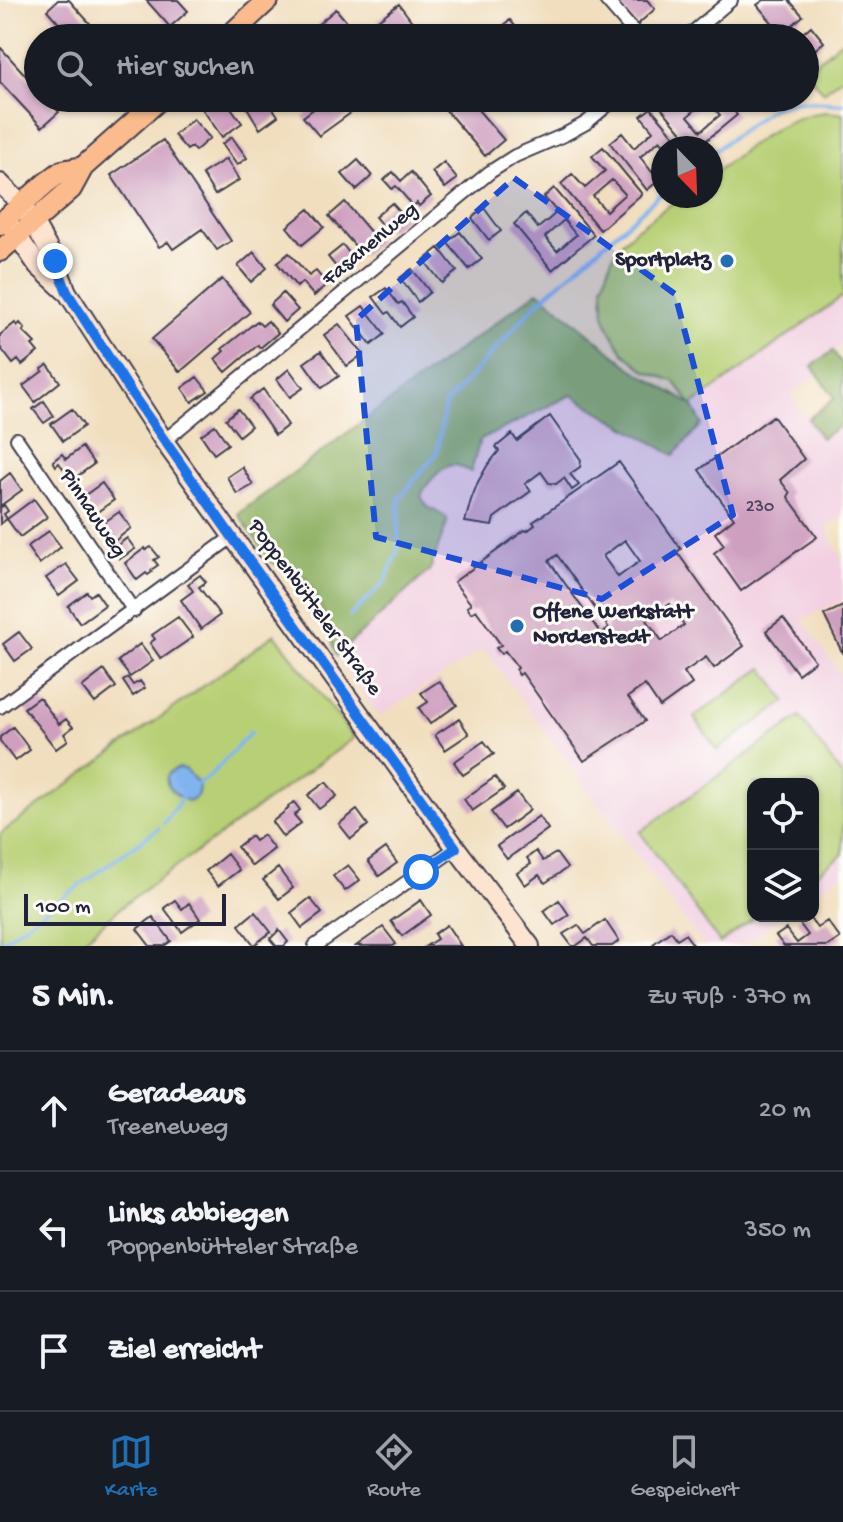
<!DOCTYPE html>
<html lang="de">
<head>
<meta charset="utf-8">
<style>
  body { margin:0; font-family:"Gochi Hand",sans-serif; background:#20242c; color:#f1f3f6 }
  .controls { position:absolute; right:24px; bottom:24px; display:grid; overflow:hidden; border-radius:16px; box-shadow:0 2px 6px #0004 }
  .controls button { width:72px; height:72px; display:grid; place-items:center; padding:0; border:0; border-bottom:2px solid #363941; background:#171b24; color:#f1f3f6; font:40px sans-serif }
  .compass { position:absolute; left:651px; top:136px; width:72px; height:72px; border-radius:50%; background:#171b24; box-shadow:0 2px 6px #0004; rotate:157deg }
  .scale { position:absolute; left:24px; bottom:20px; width:202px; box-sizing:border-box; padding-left:8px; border:4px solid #22223b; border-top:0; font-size:22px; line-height:28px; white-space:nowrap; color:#22223b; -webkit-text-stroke:6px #fdfcf7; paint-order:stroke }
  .stop { position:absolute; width:24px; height:24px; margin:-18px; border:6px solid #1a73e8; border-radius:50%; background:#fff }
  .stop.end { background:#1a73e8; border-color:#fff; box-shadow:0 2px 8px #0008 }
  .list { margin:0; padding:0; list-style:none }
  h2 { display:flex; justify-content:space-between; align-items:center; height:104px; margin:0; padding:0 32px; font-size:34px }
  h2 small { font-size:26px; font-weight:400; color:#9ea1a6 }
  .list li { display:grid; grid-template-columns:52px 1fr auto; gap:24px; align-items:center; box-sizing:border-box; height:120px; padding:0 32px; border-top:2px solid #363941 }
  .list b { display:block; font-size:30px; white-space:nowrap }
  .list p { margin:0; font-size:26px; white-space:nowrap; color:#9ea1a6 }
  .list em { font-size:26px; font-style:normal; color:#9ea1a6 }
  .icon { flex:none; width:44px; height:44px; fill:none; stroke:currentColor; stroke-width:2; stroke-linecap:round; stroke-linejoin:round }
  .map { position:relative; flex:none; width:843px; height:946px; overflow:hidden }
  .search { position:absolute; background:#171b24; box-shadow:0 2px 6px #0004; left:24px; right:24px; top:24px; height:88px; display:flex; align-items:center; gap:20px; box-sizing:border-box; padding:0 28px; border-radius:44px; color:#9ea1a6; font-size:30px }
  .sheet { height:464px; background:#171b24 }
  nav { display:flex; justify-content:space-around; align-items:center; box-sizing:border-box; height:112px; border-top:2px solid #363941; background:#171b24; font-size:22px; color:#9ea1a6 }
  nav a { display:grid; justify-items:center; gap:4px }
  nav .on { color:#1f6fb2 }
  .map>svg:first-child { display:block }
  .built { fill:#f2d0e2 }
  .green { fill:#b7d075; stroke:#6c7958; stroke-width:2 }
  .forest { fill:#91b266; stroke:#5a6a50; stroke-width:2 }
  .water { fill:#80b4ee; stroke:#516b94; stroke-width:2 }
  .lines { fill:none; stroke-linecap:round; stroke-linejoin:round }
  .stream { stroke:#80b4ee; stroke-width:4 }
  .building { fill:#ce9fbf; fill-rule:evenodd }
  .street-casing { stroke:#413e4f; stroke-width:16 }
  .secondary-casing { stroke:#413e4f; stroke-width:22 }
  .primary-casing { stroke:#413e4f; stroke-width:24 }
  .street { stroke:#fff; stroke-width:12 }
  .secondary { stroke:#fde4d1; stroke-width:18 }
  .primary { stroke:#fbbb8d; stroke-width:20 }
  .route { stroke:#1a73e8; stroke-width:10 }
  .marked { fill:#1d4ed8; fill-opacity:0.2; stroke:#1d4ed8; stroke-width:6; stroke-dasharray:16 10; stroke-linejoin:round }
  .poi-dot { fill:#1f6fb2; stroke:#fdfcf7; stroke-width:3 }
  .labels { text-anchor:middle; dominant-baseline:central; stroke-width:6; stroke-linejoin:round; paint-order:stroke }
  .number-label { font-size:18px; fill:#4d415c }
  .street-label { font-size:22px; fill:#22223b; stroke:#fdfcf7 }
  .poi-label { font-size:22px; font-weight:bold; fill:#22223b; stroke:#fdfcf7; text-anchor:end }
</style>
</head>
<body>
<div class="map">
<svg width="843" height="946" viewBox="0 0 843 946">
  <rect width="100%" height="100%" fill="#fdfcf7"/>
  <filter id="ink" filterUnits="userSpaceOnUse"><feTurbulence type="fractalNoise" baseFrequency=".0125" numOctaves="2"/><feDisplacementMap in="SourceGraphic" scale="16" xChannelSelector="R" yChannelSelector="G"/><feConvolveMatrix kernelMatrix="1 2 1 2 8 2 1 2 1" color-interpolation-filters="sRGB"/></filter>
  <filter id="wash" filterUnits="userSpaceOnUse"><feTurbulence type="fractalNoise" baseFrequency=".006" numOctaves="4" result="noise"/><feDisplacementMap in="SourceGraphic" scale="32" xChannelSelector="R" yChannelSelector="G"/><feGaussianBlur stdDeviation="1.8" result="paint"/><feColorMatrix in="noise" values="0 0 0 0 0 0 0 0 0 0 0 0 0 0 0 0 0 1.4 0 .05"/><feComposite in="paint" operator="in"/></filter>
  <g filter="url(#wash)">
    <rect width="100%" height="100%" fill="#f1debe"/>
    <!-- built -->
    <path class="built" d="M843,296v49l-31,21 5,8 -27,20 31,44 22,-14v94l-17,8 17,37v37l-40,20 40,58v194l-30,22v-110h-60v132h30l-41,30h-38l-220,-297 -105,67 -43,-60 94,-86 17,-47v-5l-5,-5 -15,-7 -6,-10 2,-9 26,-22 6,-1 14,7 4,-4 7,-27 91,-45 103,60 28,-31 -10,-19z"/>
    <!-- green -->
    <path class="green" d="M843,39v37l-19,16 -19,-20z
      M826,112l17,2v182l-151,109 -18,-24 -28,-10 -23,-19 -14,-24 -5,-14 -1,-29 9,-27 12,-18 11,-10 47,-34h29v-21c35,-25 70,-60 115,-63z
      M275,634l79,104 -228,165 -49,43h-77v-112z
      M763,668l23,33 -69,49 -23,-33z
      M800,717l43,60v77l-30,22v-92h-60v132h4l-37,27 -80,-111z"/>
    <!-- forest -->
    <path class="forest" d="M538,291l93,77 61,37 10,19 -28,31 -103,-60 -91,45 -9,32c-5,-2 -13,-8 -18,-7 -11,0 -30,22 -32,32l6,9 20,12v5l-17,47 -94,86 -11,-40 -19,-37 -35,-17 -33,-48z
      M833,351l10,14v59l-22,14 -13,-19 27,-21 -23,-32z"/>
    <!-- water -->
    <path class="water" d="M179,768l7,2 13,14 -1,10 -5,6 -5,1c-15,-5 -35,-26 -9,-33z"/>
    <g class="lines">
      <!-- stream -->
      <path class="stream" d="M711,153l62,-46 22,-6 48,3
        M350,616l35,-34 13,-32 1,-51 38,-46 8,-48 91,-101 127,-112
        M196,785l13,-8 42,-45
        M164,823l19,-27
        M0,943l159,-115"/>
    </g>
    <g id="blocks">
      <!-- building -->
      <path class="building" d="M58,0h11l34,38h-31l-25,-28z
        M146,0h32l10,11 -18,16z
        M615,0h32l8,9 -18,16z
        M764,0h25l14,16 -26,22 -6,-7 5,-4 -19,-22z
        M399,4l14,19 -22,15 -13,-18z
        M336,9l19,23 -7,6h-20l-11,-13z
        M510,20l15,18h-35l12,-11z
        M811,26l13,16 -19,16v-20h-8z
        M0,47l38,42v9h9l12,14 -17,15 -42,-45z
        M213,98h11l18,25 -20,14 -21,-30z
        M239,98h27l12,18 -18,13 -12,-20z
        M328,98h25l6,9 -40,29 -16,-19z
        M458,98h10l36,42 -19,16 -40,-47z
        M664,98h9l8,10 12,-10h31l13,17 -40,33h-2l-38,-45zM707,100l13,15 -19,16 -13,-15z
        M651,108l34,40h-18l-7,-8 -20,17 12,15 11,-9v14l-16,13 -37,-47 12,-10 12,15 19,-17 -12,-15z
        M193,119l17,19 -15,13 -4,-4 -4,3 -13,-15z
        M232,137l15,21 -10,7 -15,-21z
        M163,140l68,101 -14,9 -15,-21 -29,20 -5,-7 -9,5 -48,-72z
        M603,147l39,47 -42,36 -39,-46 11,-10 13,14 20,-17 -13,-15zM612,180l13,14 -19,17 -13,-15z
        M226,159l13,21 -24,15 -13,-21z
        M358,160l14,16 -16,14 -14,-16z
        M444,162l13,17 -12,9 -13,-16z
        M393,172l8,9 10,-9 20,24 -12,10 -2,-3 -4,3 -17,-20 -4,3 -8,-9z
        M554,188l40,47 -42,35 -38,-46 12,-11 12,15 10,-8 9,-8 -13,-15zM564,220l12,15 -19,16 -12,-14z
        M345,202l34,40 -16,13 -34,-39z
        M392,203l13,15 -14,12 -2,-2 -3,2 -11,-13z
        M484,208l17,23 -12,9 -17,-22z
        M309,209l15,18 -22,18 -15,-18z
        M460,232l22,27 -13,10 -22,-27z
        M343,245l12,16 -14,12 -13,-16z
        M439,248l18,23 -15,12 -18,-23z
        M254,252l13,16 -16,14 -13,-16z
        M289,253l20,23 7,-5 11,13 -13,12 -12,-14 -5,5 -20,-24z
        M412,269l18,23 -12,10 -18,-24z
        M222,279l28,33 -70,60 -28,-33z
        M386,288l12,16 4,-2 11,15 -13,10 -11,-15 -3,2 -13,-17z
        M283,293l15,17 -14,12 -14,-17z
        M363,306l22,28 -14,11 -22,-29z
        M257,321l5,5 6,-5 10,12 -18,15 -2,-3 -32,27 -11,-13 9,-8 -2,-2z
        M15,323l2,3 3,-3 5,6 -2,2 12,12 -3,2 6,7 -16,13 -4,-5 -5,4 -13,-17v-12z
        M339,324l24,30 -16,12 -23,-31z
        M321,351l18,25 -17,12 -18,-25z
        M48,365l12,17 -25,20 -12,-16 20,-15 -1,-2z
        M289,369l14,19 -13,9 -13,-18z
        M197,377l11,14 -16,11 -10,-14z
        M263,389l25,36 -13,10 -25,-36z
        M44,401l10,15 -10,7 -11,-14z
        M72,409l12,17 -21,15 -12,-17z
        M238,409l13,17 -12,10 -13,-17z
        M550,416l31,44 -1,7 -10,7 9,11 -7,5 -8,-12 -8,6 -7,-1 -8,-11 -16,12 6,7 -37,27 -2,8 -27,-4 6,-22 7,-18 9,-16 12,-15 -3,-4 16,-13 5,7z
        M773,416l31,43 -24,21 10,13 -2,4 29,40 -76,54 -27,-38 10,-8 -9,-12 19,-15 -35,-48z
        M215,425l13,19 -14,10 -13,-19z
        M82,447l12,17 -22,16 -13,-17 -3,3 -3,-5 9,-7 4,5z
        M619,462l62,87 -4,3 67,94 -30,22 -8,-11 -22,15 8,12 -32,23 -15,-22 -17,12 17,24 -61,40 -62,-88 -3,2 -3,-5 2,-2 -13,-17 -4,3 -5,-6 5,-3 -25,-35 -5,3 -4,-6 4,-3 -17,-22 71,-52 2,1 8,-6 -2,-3zM625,540l15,21 -22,16 -15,-21zM557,555l52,73 -8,6 -52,-73zM670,604l14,21 -22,16 -15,-21z
        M242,467l11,18 -16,9 -10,-17z
        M10,473l12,17 -22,16v-25z
        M102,483l12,17 -21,15 -12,-17z
        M34,499l13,18 -27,20 -13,-18 -7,5v-16l4,-3 4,6 -4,3 3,5z
        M119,512l12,16 -19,15 -13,-17z
        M49,531l12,16 -22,17 -12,-17z
        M127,538l8,11 -15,10 -7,-10z
        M151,547l8,10 -5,3 4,5 -7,5 1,2 -4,3 -2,-2 -9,7 -12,-17 20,-15 1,2z
        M66,564l13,17 -20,15 -13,-18z
        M200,575l6,7 -7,5 21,28 -19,14 -20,-29 12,-9 -5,-7z
        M87,592l3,4 6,-4 9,13 -25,18 -12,-17z
        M843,606v48l-19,-39z
        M178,617l15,20 -32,22 -11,-16 5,-4 -3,-4z
        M783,618l32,43 -17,13 -32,-43z
        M19,632l13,17 -17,12 -12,-17z
        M140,644l13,17 -23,16 -12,-16z
        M104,670l12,17 -21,16 -13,-16z
        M128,678l5,7 7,-4 5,7 -12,8 -10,-15z
        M439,681l18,24 -27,19 -11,-16 9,-6 -7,-9z
        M39,697l20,27 7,-5 7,8 -9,7 4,6 -12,9 -32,-41z
        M459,719l10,15 -24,16 -10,-15z
        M13,727l17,23 -15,11 -15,-20v-4z
        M484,741l10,13 -31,21 -9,-13z
        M495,777l9,12 -32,22 -8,-12z
        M326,782l11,14 -18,13 -11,-14z
        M517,793l13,17 -26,19 -13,-17z
        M294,802l6,8 -6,5 7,8 -18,14 -11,-15 17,-14 -1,-2z
        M357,810l11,15 -17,14 -12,-15z
        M539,816l9,13 -41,30 -10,-13z
        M263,835l11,14 -22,17 -15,-19 14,-11 4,5z
        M386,848l11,15 -18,13 -11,-15z
        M536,851l7,10 13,-8 11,15 -22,15 -6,-8 -14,10 -8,-12 14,-9 -4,-6z
        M227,854l12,16 -21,16 -12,-15z
        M348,865l12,15 -15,11 -12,-15z
        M278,868l15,20 -14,11 -16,-19z
        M310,898l12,15 -20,15 -11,-15z
        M175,900l7,9 7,-6 11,16 -18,13 -18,-24z
        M421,900l10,15 -29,21 -11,-15z
        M559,900l10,15 -15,10 -10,-14z
        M255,912l16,20 -17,13 -15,-20z
        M803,916h5l9,12 10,-7 13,17 -12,8h-44l-8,-10 10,-7 11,14 11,-8 -11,-15z
        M153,917l18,24 -7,5h-14l-13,-17z
        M605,920l14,21 -7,5h-19l-6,-8 -11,8h-4l-9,-12 15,-9 7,9z
        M447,925l14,21h-35l11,-7 -3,-5z
        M383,927l13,17 -3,2h-37z
        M279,930l9,12 -4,4h-8l-6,-7z
        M671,931l6,8 8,-5 9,12h-39l-2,-2z"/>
    </g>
  </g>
  <g filter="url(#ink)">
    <use href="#blocks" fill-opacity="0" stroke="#413e4f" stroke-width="2"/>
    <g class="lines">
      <defs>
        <path id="street" d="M606,0l33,38
          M686,38l45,-38
          M17,439l117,172
          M164,441l326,-269 25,-16 49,-21 22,-12 30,-25
          M0,707l232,-170
          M315,946l141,-98"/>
        <path id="secondary" d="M0,183l22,22 11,17 22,39 12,31 97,149 292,407 74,98
          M10,225l28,41 27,25"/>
        <path id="primary" d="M227,38l41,-38
          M0,224l46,-41 16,-12 21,-4
          M0,251l71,-62 12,-22 78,-69"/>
      </defs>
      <!-- street casing -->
      <use href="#street" class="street-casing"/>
      <!-- secondary casing -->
      <use href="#secondary" class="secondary-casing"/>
      <!-- primary casing -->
      <use href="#primary" class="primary-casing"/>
      <!-- street -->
      <use href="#street" class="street"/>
      <!-- secondary -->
      <use href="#secondary" class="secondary"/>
      <!-- primary -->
      <use href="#primary" class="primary"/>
    </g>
  </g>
  <g class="lines" filter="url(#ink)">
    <!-- route -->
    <path class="route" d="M55,261l12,31 65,102 100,143 224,311 -35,24"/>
  </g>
  <!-- marked area -->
  <path class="marked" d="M514,178l161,116 58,221 -131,84 -226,-62 -20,-217z"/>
  <!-- markers -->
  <g class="poi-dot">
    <circle cx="727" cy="261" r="8"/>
    <circle cx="517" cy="626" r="8"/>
  </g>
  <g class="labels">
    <!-- number labels -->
    <g class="number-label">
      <text x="760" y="507">230</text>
    </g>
    <!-- street labels -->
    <g class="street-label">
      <text transform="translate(371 245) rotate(-40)">Fasanenweg</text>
      <text transform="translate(92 514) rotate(56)">Pinnauweg</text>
      <text transform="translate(314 608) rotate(54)">Poppenbütteler Straße</text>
    </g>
    <!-- poi labels -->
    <g class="poi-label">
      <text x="711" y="261">Sportplatz</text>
      <text x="533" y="613" text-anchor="start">Offene Werkstatt<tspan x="533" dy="25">Norderstedt</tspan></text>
    </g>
  </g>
</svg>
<div class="controls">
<button><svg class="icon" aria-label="locate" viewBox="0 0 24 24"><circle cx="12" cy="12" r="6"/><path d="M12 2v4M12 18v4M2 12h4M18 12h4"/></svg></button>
<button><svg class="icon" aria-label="layers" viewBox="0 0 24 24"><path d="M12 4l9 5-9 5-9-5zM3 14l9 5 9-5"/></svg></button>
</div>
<svg class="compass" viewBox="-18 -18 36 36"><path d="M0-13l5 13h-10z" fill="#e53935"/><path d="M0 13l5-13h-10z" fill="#9ea1a6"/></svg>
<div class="scale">100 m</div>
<div class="stop" style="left:421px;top:872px"></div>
<div class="stop end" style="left:55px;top:261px"></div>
<div class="search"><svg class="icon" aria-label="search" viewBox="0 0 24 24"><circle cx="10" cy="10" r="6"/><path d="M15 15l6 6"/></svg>Hier suchen</div>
</div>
<section class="sheet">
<h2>5 Min.<small>Zu Fuß · 370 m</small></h2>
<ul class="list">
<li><svg class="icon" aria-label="ahead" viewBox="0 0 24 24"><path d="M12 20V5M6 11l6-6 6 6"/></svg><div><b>Geradeaus</b><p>Treeneweg</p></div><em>20 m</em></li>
<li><svg class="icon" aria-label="left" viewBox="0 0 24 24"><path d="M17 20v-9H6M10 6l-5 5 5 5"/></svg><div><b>Links abbiegen</b><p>Poppenbütteler Straße</p></div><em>350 m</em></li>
<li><svg class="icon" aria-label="arrive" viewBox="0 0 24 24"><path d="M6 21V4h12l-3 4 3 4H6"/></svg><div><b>Ziel erreicht</b></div></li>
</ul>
</section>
<nav>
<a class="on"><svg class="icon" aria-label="map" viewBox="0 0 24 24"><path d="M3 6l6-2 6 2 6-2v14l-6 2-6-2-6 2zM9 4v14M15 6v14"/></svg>Karte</a>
<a><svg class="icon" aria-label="directions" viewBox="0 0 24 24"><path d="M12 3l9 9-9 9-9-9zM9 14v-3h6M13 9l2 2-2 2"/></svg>Route</a>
<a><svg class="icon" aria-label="saved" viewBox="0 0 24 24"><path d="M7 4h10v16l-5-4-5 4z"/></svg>Gespeichert</a>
</nav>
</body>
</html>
